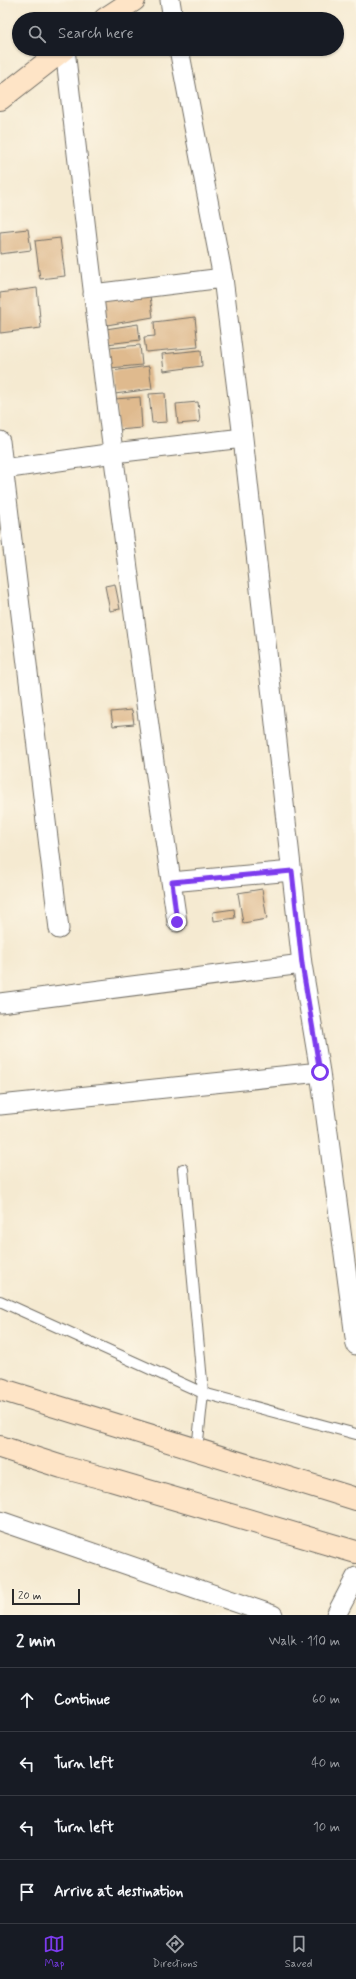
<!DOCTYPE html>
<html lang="en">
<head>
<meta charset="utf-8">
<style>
  body { margin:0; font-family:Mynerve,sans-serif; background:#20242c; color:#f1f3f6 }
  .scale { position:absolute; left:12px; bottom:10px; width:68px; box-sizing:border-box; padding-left:4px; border:2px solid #2b2b2b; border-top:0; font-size:11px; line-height:14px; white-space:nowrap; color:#2b2b2b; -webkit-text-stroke:3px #fcf5e5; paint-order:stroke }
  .stop { position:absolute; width:12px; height:12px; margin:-9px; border:3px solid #7c3aed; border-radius:50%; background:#fff }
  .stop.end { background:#7c3aed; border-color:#fff; box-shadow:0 1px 4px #0008 }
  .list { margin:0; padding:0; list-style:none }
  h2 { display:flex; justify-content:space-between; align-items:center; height:52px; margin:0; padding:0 16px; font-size:17px }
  h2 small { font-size:13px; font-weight:400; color:#9ea1a6 }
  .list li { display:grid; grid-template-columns:26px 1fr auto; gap:12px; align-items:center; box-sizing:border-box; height:64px; padding:0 16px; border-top:1px solid #363941 }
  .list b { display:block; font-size:15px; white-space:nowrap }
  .list em { font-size:13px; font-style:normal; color:#9ea1a6 }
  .icon { flex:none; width:22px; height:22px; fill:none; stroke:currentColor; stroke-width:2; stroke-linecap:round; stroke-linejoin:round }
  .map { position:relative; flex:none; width:356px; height:1615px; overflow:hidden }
  .search { position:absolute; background:#171b24; box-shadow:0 1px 3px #0004; left:12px; right:12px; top:12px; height:44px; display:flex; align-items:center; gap:10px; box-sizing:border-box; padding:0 14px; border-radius:22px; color:#9ea1a6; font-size:15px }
  .sheet { height:308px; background:#171b24 }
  nav { display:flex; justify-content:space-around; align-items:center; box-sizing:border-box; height:56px; border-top:1px solid #363941; background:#171b24; font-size:11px; color:#9ea1a6 }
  nav a { display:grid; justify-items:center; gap:2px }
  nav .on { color:#7c3aed }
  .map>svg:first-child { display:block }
  .building { fill:#dfba8e }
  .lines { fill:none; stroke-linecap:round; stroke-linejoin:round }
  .lane-casing { stroke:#726e65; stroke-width:12 }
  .street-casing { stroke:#726e65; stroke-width:21 }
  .secondary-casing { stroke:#726e65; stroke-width:24 }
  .lane { stroke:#fff; stroke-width:10 }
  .street { stroke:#fff; stroke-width:19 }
  .secondary { stroke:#fee4c6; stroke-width:22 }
  .route { stroke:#7c3aed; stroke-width:5 }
</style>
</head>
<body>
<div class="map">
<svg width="356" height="1615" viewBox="0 0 356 1615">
  <rect width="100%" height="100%" fill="#fcf5e5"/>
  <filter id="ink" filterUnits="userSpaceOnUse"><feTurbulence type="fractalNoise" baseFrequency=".025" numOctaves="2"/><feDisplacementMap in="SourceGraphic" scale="8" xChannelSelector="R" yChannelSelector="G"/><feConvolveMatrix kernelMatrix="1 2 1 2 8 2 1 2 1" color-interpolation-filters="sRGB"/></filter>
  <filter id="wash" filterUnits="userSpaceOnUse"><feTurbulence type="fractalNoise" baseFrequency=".012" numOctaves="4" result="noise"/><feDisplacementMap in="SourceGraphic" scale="16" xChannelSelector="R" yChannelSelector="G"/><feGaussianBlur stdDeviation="0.9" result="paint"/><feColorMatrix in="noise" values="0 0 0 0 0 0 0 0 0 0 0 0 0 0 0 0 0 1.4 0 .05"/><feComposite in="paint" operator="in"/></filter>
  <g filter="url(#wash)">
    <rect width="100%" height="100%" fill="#f5ead1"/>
    <g id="blocks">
      <!-- building -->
      <path class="building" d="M28,229l3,21 -31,4v-22z
        M60,238l5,38 -25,3 -5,-38z
        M37,288l4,40 -41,5v-40z
        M149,289l4,28 -46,8 -5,-27z
        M195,317l3,30 -52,5 -2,-15 11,-1 -1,-14z
        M138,324l2,16 -33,4 -1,-15z
        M140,345l2,20 -32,3 -1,-20z
        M201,350l1,16 -38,5 -2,-17z
        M149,366l3,23 -37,5 -3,-23z
        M165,393l2,29 -15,1 -3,-29z
        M140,397l2,31 -24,2 -3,-31z
        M198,402l2,20 -22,2 -2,-20z
        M115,584l5,25 -10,2 -5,-25z
        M132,710l2,14 -21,2 -2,-14z
        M262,889l5,30 -24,4 -5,-30z
        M234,909l1,9 -21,3 -1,-9z"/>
    </g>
  </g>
  <g filter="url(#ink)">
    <use href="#blocks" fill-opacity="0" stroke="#726e65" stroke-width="1"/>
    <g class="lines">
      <defs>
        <path id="lane" d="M183,1169l20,224 -6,57
          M0,1301l203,92 153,41"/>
        <path id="street" d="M170,0l3,19
          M65,49c33,291 69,583 112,873
          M179,49l44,229 20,160 59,526 18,108 36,273
          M93,294l130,-16
          M0,441l59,488
          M3,469l111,-16 129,-15
          M171,882l121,-11
          M0,1003l302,-39
          M0,1105l320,-33
          M0,1521l273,94
          M336,1615l20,-38"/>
        <path id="secondary" d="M105,19l29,-19
          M0,99l64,-50
          M0,1389l356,110
          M0,1447l62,20 49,13 245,72"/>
      </defs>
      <!-- lane casing -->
      <use href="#lane" class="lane-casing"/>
      <!-- street casing -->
      <use href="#street" class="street-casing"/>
      <!-- secondary casing -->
      <use href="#secondary" class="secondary-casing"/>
      <!-- lane -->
      <use href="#lane" class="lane"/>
      <!-- street -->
      <use href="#street" class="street"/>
      <!-- secondary -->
      <use href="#secondary" class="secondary"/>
    </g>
  </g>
  <g class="lines" filter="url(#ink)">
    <!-- route -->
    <path class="route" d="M177,922l-5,-40 120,-11 10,93 18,108"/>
  </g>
</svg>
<div class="scale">20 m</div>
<div class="stop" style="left:320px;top:1072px"></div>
<div class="stop end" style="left:177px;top:922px"></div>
<div class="search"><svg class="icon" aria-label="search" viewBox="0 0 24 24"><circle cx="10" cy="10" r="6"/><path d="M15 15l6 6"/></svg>Search here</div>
</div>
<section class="sheet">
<h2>2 min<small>Walk · 110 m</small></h2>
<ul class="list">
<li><svg class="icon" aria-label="ahead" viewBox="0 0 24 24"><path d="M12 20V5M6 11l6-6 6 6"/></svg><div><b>Continue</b></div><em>60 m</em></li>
<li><svg class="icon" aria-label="left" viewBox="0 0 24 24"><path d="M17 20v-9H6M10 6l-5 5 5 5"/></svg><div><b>Turn left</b></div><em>40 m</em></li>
<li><svg class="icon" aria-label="left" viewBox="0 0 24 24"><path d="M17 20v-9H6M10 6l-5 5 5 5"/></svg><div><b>Turn left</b></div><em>10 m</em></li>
<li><svg class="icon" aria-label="arrive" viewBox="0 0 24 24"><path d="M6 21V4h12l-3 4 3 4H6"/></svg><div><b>Arrive at destination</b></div></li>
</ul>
</section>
<nav>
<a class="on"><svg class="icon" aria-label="map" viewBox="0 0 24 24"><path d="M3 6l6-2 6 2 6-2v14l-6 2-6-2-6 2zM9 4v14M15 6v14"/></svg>Map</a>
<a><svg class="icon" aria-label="directions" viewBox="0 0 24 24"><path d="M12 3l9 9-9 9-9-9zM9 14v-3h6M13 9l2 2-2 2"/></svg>Directions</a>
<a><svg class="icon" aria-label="saved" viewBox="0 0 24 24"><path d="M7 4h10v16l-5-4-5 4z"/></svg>Saved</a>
</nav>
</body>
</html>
